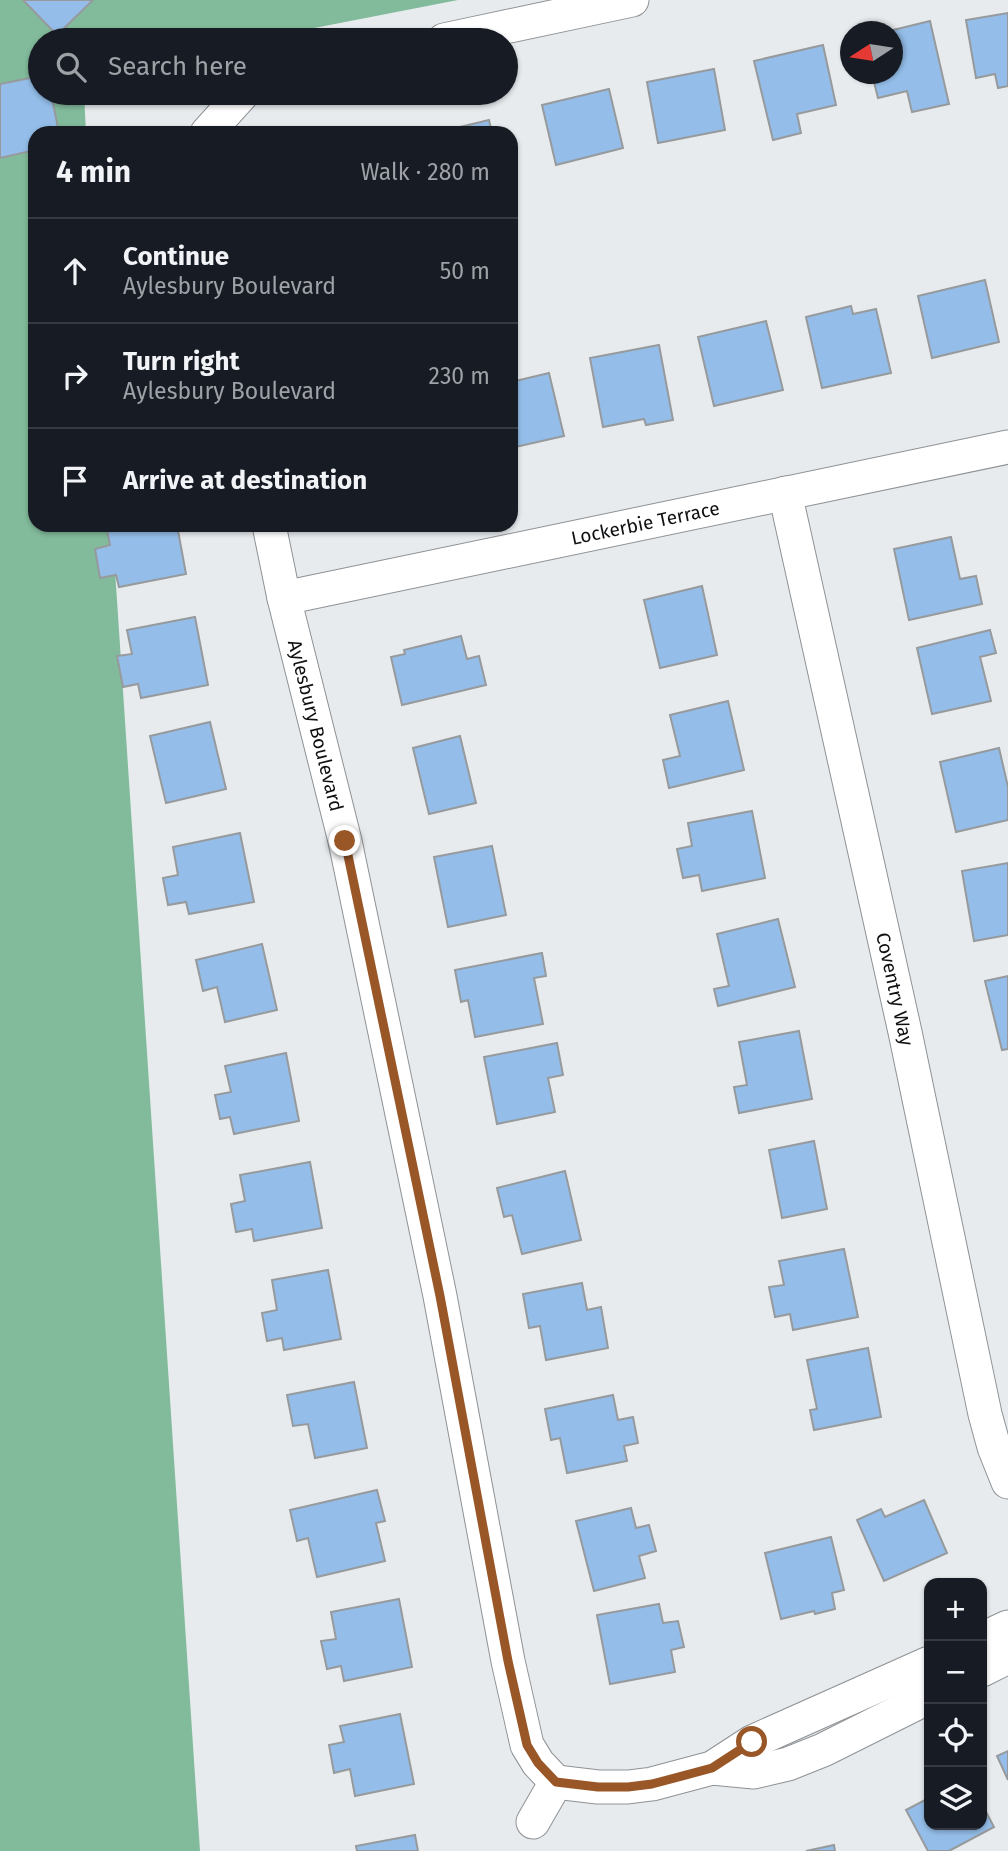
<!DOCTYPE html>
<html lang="en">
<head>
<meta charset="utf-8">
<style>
  body { margin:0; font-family:"Fira Sans",sans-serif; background:#242831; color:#f1f3f6 }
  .controls { position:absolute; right:21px; bottom:21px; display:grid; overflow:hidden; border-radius:14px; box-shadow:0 2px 5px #0004 }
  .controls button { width:63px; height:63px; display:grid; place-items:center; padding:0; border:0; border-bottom:2px solid #363941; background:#171b24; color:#f1f3f6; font:35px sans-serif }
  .compass { position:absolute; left:840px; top:21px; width:63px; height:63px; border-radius:50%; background:#171b24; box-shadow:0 2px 5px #0004; rotate:258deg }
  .stop { position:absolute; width:21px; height:21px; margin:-16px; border:5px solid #995627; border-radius:50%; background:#fff }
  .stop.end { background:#995627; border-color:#fff; box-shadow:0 2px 7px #0008 }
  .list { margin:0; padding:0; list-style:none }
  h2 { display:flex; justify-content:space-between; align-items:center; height:91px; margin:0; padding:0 28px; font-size:30px }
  h2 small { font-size:23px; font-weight:400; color:#9ea1a6 }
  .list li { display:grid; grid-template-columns:46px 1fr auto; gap:21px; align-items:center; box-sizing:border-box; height:105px; padding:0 28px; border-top:2px solid #363941 }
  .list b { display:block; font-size:26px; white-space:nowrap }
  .list p { margin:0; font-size:23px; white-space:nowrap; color:#9ea1a6 }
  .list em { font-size:23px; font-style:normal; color:#9ea1a6 }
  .icon { flex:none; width:38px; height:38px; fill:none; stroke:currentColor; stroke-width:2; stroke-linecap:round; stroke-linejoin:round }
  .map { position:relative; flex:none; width:1008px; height:1851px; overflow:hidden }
  .search { position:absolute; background:#171b24; box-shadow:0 2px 5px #0004; left:28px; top:28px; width:490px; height:77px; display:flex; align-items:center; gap:18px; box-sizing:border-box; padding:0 24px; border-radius:38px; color:#9ea1a6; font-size:26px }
  .panel { position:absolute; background:#171b24; box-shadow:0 2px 5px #0004; left:28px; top:126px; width:490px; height:406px; border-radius:21px }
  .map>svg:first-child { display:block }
  .forest { fill:#82bb9b }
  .building { fill:#94bee9; stroke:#979a9d; stroke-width:2 }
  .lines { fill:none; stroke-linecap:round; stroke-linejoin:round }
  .minor-casing { stroke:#8f9295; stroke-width:35 }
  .minor { stroke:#fff; stroke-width:33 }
  .route { stroke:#995627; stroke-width:9 }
  .labels { text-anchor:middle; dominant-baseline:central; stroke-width:7; stroke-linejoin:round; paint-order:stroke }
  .street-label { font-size:19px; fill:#0f1012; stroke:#e7ebee }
</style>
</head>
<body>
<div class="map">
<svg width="1008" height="1851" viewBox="0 0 1008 1851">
  <rect width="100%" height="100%" fill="#e7ebee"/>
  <!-- forest -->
  <path class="forest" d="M0,0h458l-205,40h-213v53h44l2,40h-51v392h77l88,1326h-200z"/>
  <!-- building -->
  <path class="building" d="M23,0h70l-36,35z
    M1008,13v73l-10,2 -3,-14 -19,4 -10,-58z
    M930,21l19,83 -37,8 -5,-21 -29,7 -6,-24h20v-42h-7z
    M823,45l13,60 -39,9 4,19 -28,7 -19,-79z
    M714,69l11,61 -67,13 -11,-61z
    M40,76v17h11l8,40h-24v17l-35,8v-74z
    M609,89l14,59 -67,17 -14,-60z
    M489,120l3,13h-57z
    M985,280l14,62 -67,16 -14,-62z
    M851,306l2,8 23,-5 15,64 -69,15 -16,-71z
    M766,321l17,69 -69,16 -16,-69z
    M659,345l14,75 -27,5 -2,-6 -41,8 -13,-69z
    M549,373l15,63 -53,12v-66z
    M106,525h71l9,49 -67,13 -3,-12 -16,3 -5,-29 15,-4z
    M951,537l9,42 16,-3 6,28 -73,16 -15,-71z
    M702,586l15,69 -57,13 -16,-68z
    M195,617l13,68 -67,13 -3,-14 -15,3 -6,-31 15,-2 -5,-24z
    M990,630l6,23 -16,4 11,44 -59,13 -15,-66z
    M461,636l6,23 12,-3 7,29 -84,20 -11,-48 14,-3 -1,-4z
    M728,701l16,69 -75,18 -6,-28 17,-4 -10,-41z
    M210,722l16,67 -60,14 -16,-67z
    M460,736l16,67 -47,11 -16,-66z
    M999,748l9,39v33l-52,12 -16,-70z
    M752,811l13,67 -63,13 -3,-16 -16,3 -6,-29 15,-3 -4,-23z
    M240,833l14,69 -65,12 -3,-12 -18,3 -5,-27 15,-3 -5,-28z
    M492,846l14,69 -58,12 -14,-70z
    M1008,863v72l-34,6 -12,-70z
    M778,919l17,68 -77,19 -4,-17 15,-3 -12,-52z
    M262,944l15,66 -52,12 -8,-35 -14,4 -7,-31z
    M542,953l4,23 -12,2 9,46 -68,13 -7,-37 -7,2 -6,-32z
    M1008,976v73l-6,1 -17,-69z
    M799,1031l13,68 -73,14 -5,-26 13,-2 -8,-43z
    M557,1043l6,32 -15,3 7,34 -58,12 -13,-67z
    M286,1053l13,68 -65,13 -4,-17 -10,2 -5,-24 16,-3 -6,-26z
    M814,1141l13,68 -45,9 -13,-68z
    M310,1162l12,66 -68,13 -2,-12 -16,3 -5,-28 14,-3 -5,-26z
    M565,1171l16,69 -59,14 -10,-39 -8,2 -7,-29z
    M844,1249l14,68 -65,13 -3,-16 -15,3 -6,-30 15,-2 -5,-24z
    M328,1270l13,69 -57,11 -2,-12 -15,3 -5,-28 15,-3 -5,-30z
    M582,1283l5,27 14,-3 7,41 -62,12 -6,-34 -11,2 -6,-34z
    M868,1348l13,69 -67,13 -4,-20 7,-1 -10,-49z
    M354,1382l13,66 -52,10 -7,-34 -15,2 -6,-31z
    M613,1395l5,25 15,-3 5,26 -14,3 3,15 -60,12 -7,-35 -9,2 -6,-31z
    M377,1490l8,31 -9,2 9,38 -68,16 -9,-39 -11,3 -7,-31z
    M924,1500l23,53 -63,28 -27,-61 24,-11 4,8z
    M631,1508l5,20 13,-3 7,26 -17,5 6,22 -51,13 -18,-70z
    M831,1537l13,53 -12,3 3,16 -20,5 -1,-3 -33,8 -16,-66z
    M399,1599l13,68 -68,14 -3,-15 -14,3 -6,-28 15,-2 -5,-27z
    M659,1604l4,19 15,-2 6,26 -13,3 4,22 -65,12 -13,-69z
    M400,1714l14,70 -59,12 -5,-27 -16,4 -5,-28 15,-3 -4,-16z
    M1008,1751v29l-11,-24z
    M929,1798v27h53v-21l12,23 -45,24h-21l-22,-41z
    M415,1835l3,16h-61l-1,-5z
    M834,1845l1,6h-29z"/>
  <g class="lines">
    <defs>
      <g id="minor">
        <path d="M444,40l188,-40"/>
        <path d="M207,133l36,-40"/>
        <path id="s1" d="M785,493l120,539 80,382 9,33 14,35"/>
        <path id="s2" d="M269,525l15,73 61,243 95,455 68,365 19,84 11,18 18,19 -23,40"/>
        <path id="s3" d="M284,598l724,-151"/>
        <path d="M982,1639l26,-12"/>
        <path d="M982,1670l26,-13"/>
        <path d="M712,1768l42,4 34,-8 35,-14 106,-53"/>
        <path d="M556,1782l42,5h30l24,-3 60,-16 40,-26 177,-79"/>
      </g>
    </defs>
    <!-- minor casing -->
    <use href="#minor" class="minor-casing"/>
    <!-- minor -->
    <use href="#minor" class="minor"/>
  </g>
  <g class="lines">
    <!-- route -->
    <path class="route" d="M345,841l95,455 68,365 19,84 11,18 18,19 42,5h30l24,-3 60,-16 40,-26"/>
  </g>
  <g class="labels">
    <!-- street labels -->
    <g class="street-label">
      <text stroke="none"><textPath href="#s3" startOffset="369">Lockerbie Terrace</textPath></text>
      <text stroke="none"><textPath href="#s2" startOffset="206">Aylesbury Boulevard</textPath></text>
      <text stroke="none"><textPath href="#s1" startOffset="508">Coventry Way</textPath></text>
    </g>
  </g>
</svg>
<div class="controls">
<button>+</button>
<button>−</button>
<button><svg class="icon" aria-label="locate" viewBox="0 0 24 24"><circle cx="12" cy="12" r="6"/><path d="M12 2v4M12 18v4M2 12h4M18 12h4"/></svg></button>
<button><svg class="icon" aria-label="layers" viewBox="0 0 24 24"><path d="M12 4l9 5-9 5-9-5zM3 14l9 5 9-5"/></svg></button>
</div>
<svg class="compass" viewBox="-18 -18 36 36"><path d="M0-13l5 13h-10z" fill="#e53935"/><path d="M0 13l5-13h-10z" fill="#9ea1a6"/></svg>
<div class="stop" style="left:752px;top:1742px"></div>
<div class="stop end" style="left:345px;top:841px"></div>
<div class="search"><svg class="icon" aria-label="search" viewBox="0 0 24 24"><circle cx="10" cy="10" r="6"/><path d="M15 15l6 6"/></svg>Search here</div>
<section class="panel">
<h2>4 min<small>Walk · 280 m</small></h2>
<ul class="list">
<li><svg class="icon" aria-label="ahead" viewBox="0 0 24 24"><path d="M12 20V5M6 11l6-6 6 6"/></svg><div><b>Continue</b><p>Aylesbury Boulevard</p></div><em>50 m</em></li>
<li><svg class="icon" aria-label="right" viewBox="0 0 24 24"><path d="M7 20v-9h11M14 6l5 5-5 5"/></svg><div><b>Turn right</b><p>Aylesbury Boulevard</p></div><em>230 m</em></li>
<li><svg class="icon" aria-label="arrive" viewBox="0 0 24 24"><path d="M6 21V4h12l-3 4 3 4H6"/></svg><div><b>Arrive at destination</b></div></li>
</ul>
</section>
</div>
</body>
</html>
